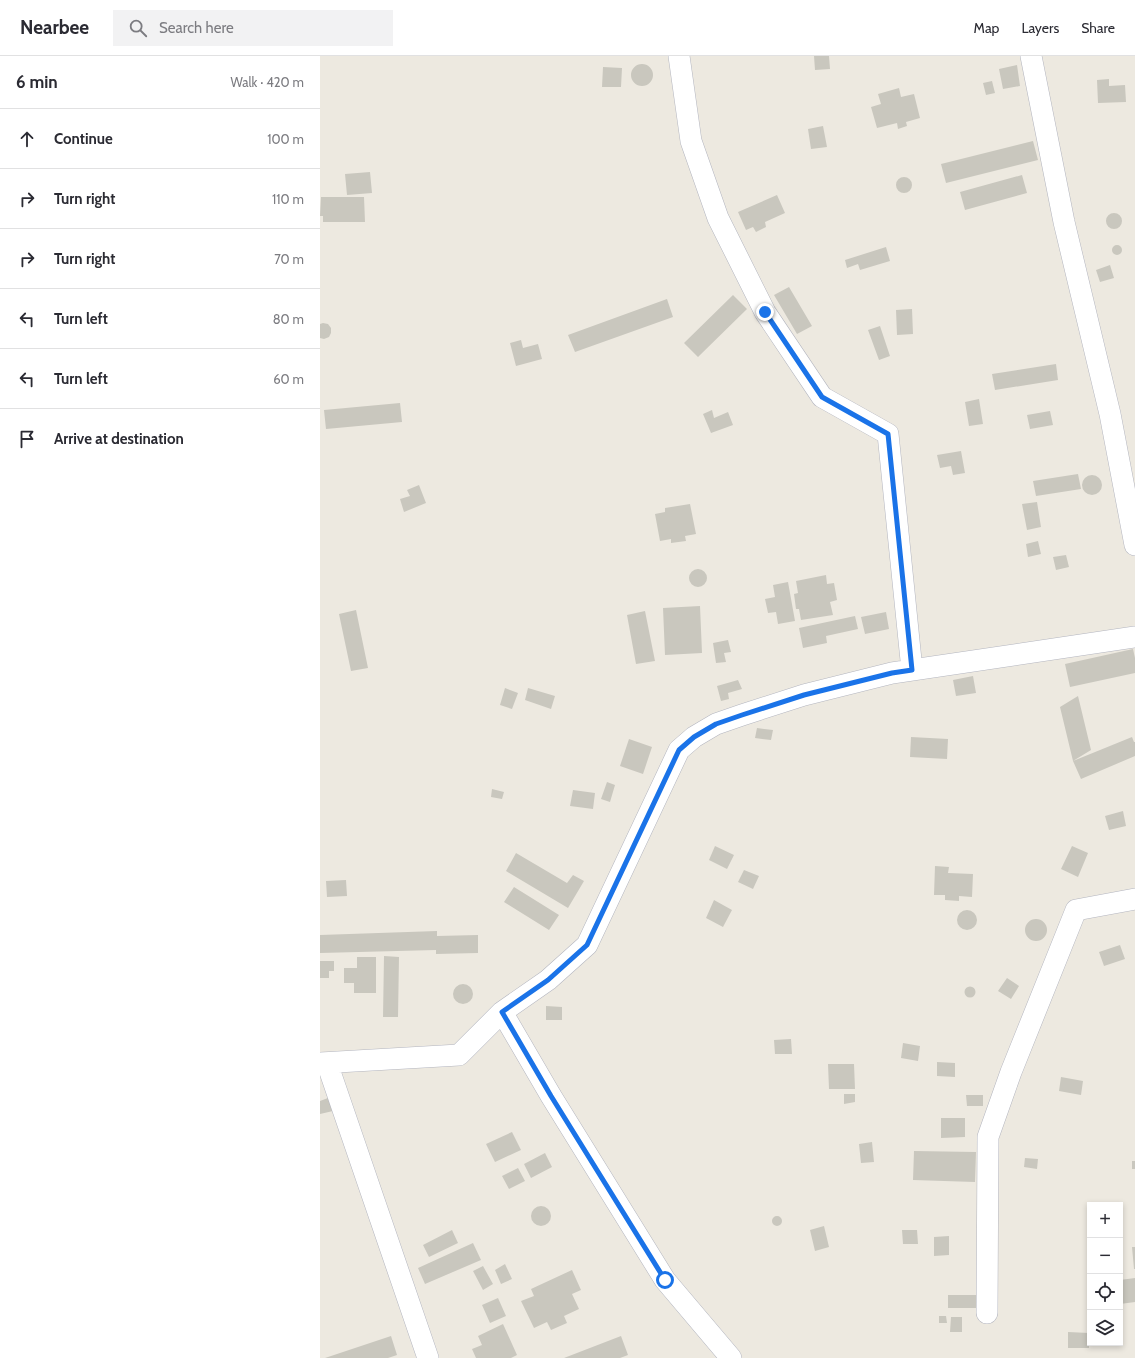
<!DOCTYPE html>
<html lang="en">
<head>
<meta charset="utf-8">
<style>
  body { margin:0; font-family:Cabin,sans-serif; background:#f2f2f3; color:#2b2b33 }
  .controls { position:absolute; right:12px; bottom:12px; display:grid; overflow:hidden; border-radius:0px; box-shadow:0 2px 6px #0003 }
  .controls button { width:36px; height:36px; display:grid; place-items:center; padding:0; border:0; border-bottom:1px solid #e1e1e2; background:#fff; color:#2b2b33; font:20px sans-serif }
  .stop { position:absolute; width:12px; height:12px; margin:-9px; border:3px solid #1a73e8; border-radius:50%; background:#fff }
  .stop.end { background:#1a73e8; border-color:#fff; box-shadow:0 1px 4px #0008 }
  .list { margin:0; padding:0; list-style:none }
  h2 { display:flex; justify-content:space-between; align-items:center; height:52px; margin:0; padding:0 16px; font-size:17px }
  h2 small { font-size:13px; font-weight:400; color:#7c7c81 }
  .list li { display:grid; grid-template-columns:26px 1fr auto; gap:12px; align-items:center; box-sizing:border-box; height:60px; padding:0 16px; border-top:1px solid #e1e1e2 }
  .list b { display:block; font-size:15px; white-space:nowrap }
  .list em { font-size:13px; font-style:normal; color:#7c7c81 }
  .icon { flex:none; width:22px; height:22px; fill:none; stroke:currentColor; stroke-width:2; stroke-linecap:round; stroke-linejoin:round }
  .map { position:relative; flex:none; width:815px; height:1302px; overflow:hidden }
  header { display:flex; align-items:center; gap:24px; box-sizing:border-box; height:56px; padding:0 20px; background:#fff; border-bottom:1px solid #e1e1e2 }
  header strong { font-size:19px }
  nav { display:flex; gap:22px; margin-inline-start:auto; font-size:14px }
  .search { width:280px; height:36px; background:#f2f2f3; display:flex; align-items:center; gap:10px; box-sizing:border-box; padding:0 14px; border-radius:0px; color:#7c7c81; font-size:15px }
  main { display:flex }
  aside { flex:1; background:#fff }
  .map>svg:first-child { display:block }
  .building { fill:#c9c7be }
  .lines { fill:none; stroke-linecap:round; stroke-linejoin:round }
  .minor-casing { stroke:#b3b5bf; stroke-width:22 }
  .minor { stroke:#fff; stroke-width:21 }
  .route { stroke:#1a73e8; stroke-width:5 }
</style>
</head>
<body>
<header>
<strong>Nearbee</strong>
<div class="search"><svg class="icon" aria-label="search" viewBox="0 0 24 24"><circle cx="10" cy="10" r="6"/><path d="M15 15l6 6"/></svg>Search here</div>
<nav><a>Map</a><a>Layers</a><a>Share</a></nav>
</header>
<main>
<aside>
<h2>6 min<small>Walk · 420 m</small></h2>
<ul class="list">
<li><svg class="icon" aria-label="ahead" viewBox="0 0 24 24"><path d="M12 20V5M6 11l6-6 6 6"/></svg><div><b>Continue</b></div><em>100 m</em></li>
<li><svg class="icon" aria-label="right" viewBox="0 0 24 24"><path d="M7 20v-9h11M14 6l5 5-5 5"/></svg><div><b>Turn right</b></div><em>110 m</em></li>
<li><svg class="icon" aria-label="right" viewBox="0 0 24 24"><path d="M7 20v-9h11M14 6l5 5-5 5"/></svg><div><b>Turn right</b></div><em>70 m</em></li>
<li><svg class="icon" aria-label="left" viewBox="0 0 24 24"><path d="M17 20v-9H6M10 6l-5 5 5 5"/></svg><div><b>Turn left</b></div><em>80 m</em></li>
<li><svg class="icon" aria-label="left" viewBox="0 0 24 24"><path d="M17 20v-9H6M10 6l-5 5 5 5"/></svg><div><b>Turn left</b></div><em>60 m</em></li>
<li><svg class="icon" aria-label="arrive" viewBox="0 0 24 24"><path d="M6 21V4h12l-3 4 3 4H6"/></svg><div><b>Arrive at destination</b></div></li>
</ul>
</aside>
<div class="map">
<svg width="815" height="1302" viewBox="0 0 815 1302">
  <rect width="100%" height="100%" fill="#ede9e0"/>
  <!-- building -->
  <path class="building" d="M494,0h15l1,13 -15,1z
    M311 19a11 11 0 1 1 22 0a11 11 0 1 1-22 0Z
    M697,9l3,21 -17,3 -4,-20z
    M283,11l19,1 -1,19h-19z
    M789,23v7l16,-1 1,17 -28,1 -1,-23z
    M672,25l3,12 -9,2 -3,-12z
    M579,32l2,9 13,-3 6,24 -14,4 1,4 -9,3 -1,-6 -20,5 -6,-21 10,-3 -3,-10z
    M503,70l4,21 -16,2 -3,-20z
    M713,85l5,19 -92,23 -5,-19z
    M50,116l2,21 -25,2 -2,-21z
    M702,119l5,18 -62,17 -5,-18z
    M576 129a8 8 0 1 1 16 0a8 8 0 1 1-16 0Z
    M457,139l8,18 -20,9 1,5 -10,5 -3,-5 -7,3 -8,-18z
    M1,141h43l1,25h-42v-6h-3z
    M786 165a8 8 0 1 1 16 0a8 8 0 1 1-16 0Z
    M792 194a5 5 0 1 1 10 0a5 5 0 1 1-10 0Z
    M566,191l4,14 -30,9 -2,-6 -11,4 -2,-8z
    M790,209l4,13 -14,4 -4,-12z
    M469,231l23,39 -15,8 -23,-39z
    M413,239l14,14 -49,48 -14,-14z
    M347,243l6,18 -98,35 -7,-17z
    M592,253l1,25 -16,1 -1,-25z
    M3,267l5,1 3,4v5l-2,4 -5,2 -4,-1v-14z
    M560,270l10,30 -11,4 -11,-30z
    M201,284l2,8 15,-4 4,15 -26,7 -6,-23z
    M736,308l2,16 -63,10 -3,-16z
    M659,343l4,25 -14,2 -4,-24z
    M80,347l2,19 -76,7 -2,-19z
    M392,354l2,8 14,-6 5,13 -22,8 -8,-19z
    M730,355l3,14 -23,4 -3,-14z
    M641,395l4,22 -12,2 -2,-9 -11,2 -3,-13z
    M758,418l3,15 -45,7 -3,-15z
    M762 429a10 10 0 1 1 20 0a10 10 0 1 1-20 0Z
    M99,429l7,18 -22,9 -4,-13 10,-3 -3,-6z
    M717,446l4,25 -14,3 -5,-26z
    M370,448l6,30 -11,2 1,5 -15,2v-4l-11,2 -5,-27 10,-2v-4z
    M718,485l3,13 -13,3 -2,-13z
    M746,499l3,12 -13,3 -3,-13z
    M369 522a9 9 0 1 1 18 0a9 9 0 1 1-18 0Z
    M506,519l1,9 7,-1 3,17 -7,2 3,13 -32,5 -2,-11h-3l-2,-15 4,-1 -2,-12z
    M468,526l7,39 -17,3 -2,-12 -8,1 -3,-14 10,-2 -2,-12z
    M380,550l2,47 -37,2 -2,-47z
    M36,554l12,58 -17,3 -12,-57z
    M325,555l10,50 -19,3 -9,-49z
    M566,556l3,17 -24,5 -4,-17z
    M535,560l3,13 -32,7 1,7 -24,5 -4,-20z
    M408,584l3,12 -7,1 2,9 -10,1 -3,-20z
    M813,593l2,9v15l-65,14 -5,-23z
    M653,620l3,17 -20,3 -3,-16z
    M418,624l4,9 -14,4 1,6 -8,2 -4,-15z
    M185,632l13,5 -6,16 -12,-4z
    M208,632l27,8 -4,13 -26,-9z
    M758,640l13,54 -18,11 -13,-54z
    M437,672l16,2 -2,10 -16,-2z
    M591,681l37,2 -1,20 -37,-2z
    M812,681l2,5h1v14l-54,23 -8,-18z
    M309,683l23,8 -9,27 -23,-8z
    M287,726l8,3 -5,17 -9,-3z
    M172,733l12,3 -2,7 -11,-2z
    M253,734l22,3 -2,16 -23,-3z
    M803,755l3,15 -17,4 -4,-14z
    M395,790l19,9 -7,14 -18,-9z
    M752,790l16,7 -10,24 -17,-8z
    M196,797l51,30 6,-8 11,6 -16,27 -62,-37z
    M615,810l14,1 -1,6 25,1 -1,23 -13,-1v5l-14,-1v-5h-11z
    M424,814l15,6 -6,13 -15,-7z
    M26,824l1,16 -20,1 -1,-16z
    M194,831l45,28 -10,15 -45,-28z
    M394,844l18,10 -9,17 -17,-9z
    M637 864a10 10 0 1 1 20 0a10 10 0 1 1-20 0Z
    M705 874a11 11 0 1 1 22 0a11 11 0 1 1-22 0Z
    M117,875v5l41,-1v18l-42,1v-4l-116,3v-18z
    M800,889l5,14 -21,7 -5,-14z
    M64,900l15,1 -1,60h-15z
    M37,901h19v36h-22v-10h-10v-15h13z
    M0,905h14v10h-5v7h-9z
    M687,922l12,8 -8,13 -13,-8z
    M133 938a10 10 0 1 1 20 0a10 10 0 1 1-20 0Z
    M644.5 936a5.5 5.5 0 1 1 11 0a5.5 5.5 0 1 1-11 0Z
    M226,950l16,1v13h-16z
    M471,983l1,15h-17l-1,-14z
    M583,987l17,3 -2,15 -17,-3z
    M617,1006l18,1v14l-18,-1z
    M508,1008h26l1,25h-26z
    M741,1021l22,4 -2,14 -22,-4z
    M524,1038h11v8l-11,2z
    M646,1039h17v11h-16z
    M8,1042l5,13 -13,3v-13z
    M621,1062h24v19l-24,1z
    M192,1076l9,18 -26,12 -9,-18z
    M552,1086l2,20 -13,1 -2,-19z
    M594,1095l62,1 -1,30 -62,-2z
    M225,1097l7,14 -21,11 -7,-14z
    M705,1102l13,1 -1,10 -13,-2z
    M812,1105h3v8h-3z
    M198,1112l7,13 -16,8 -7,-13z
    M211 1160a10 10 0 1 1 20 0a10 10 0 1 1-20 0Z
    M452 1165a5 5 0 1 1 10 0a5 5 0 1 1-10 0Z
    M504,1170l5,21 -14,4 -5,-21z
    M132,1174l6,13 -29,14 -6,-12z
    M582,1174h15l1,14h-15z
    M629,1180v19l-15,1v-19z
    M153,1187l8,17 -56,24 -7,-16z
    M812,1191h3v22h-1z
    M185,1208l7,15 -11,5 -6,-14z
    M163,1210l10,18 -10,6 -10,-19z
    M252,1214l9,20 -9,4 7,15 -15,7 3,7 -16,7 -4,-8 -13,6 -13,-27 13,-5 -3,-7z
    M815,1222v24l-15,2v-24z
    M628,1239h32v13h-32z
    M178,1242l8,18 -16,7 -8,-18z
    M619,1260h7l1,7h-8z
    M631,1261h11v15h-12z
    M183,1268l14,31 -6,3h-35l-4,-9 10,-4 -4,-9z
    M748,1276l21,1v15h-21z
    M71,1280l6,19 -9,3h-63z
    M301,1280l7,19 -8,3h-56z"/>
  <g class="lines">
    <defs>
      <path id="minor" d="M359,0l12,85 27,77 47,94 57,85 66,37 24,236
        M711,0l33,166 46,192 25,131
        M182,956l49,84 114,184 66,78
        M0,1007l139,-8 43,-43 46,-32 39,-35 92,-195 15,-13 22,-13 26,-9 62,-20 88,-22 243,-36
        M7,1007l101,295
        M667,1257l1,-176 23,-65 65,-162 59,-11"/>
    </defs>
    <!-- minor casing -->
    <use href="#minor" class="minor-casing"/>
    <!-- minor -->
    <use href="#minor" class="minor"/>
  </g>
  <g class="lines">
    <!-- route -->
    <path class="route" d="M345,1224l-114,-184 -49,-84 46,-32 39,-35 92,-195 15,-13 22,-13 26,-9 62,-20 88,-22 20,-3 -24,-236 -66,-37 -57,-85"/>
  </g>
</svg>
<div class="controls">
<button>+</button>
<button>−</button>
<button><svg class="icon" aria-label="locate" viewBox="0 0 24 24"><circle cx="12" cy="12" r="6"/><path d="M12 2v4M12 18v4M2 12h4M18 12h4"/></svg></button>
<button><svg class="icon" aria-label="layers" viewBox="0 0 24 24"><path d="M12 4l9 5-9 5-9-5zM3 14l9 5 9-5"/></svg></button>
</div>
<div class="stop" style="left:345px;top:1224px"></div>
<div class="stop end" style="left:445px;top:256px"></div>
</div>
</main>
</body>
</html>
